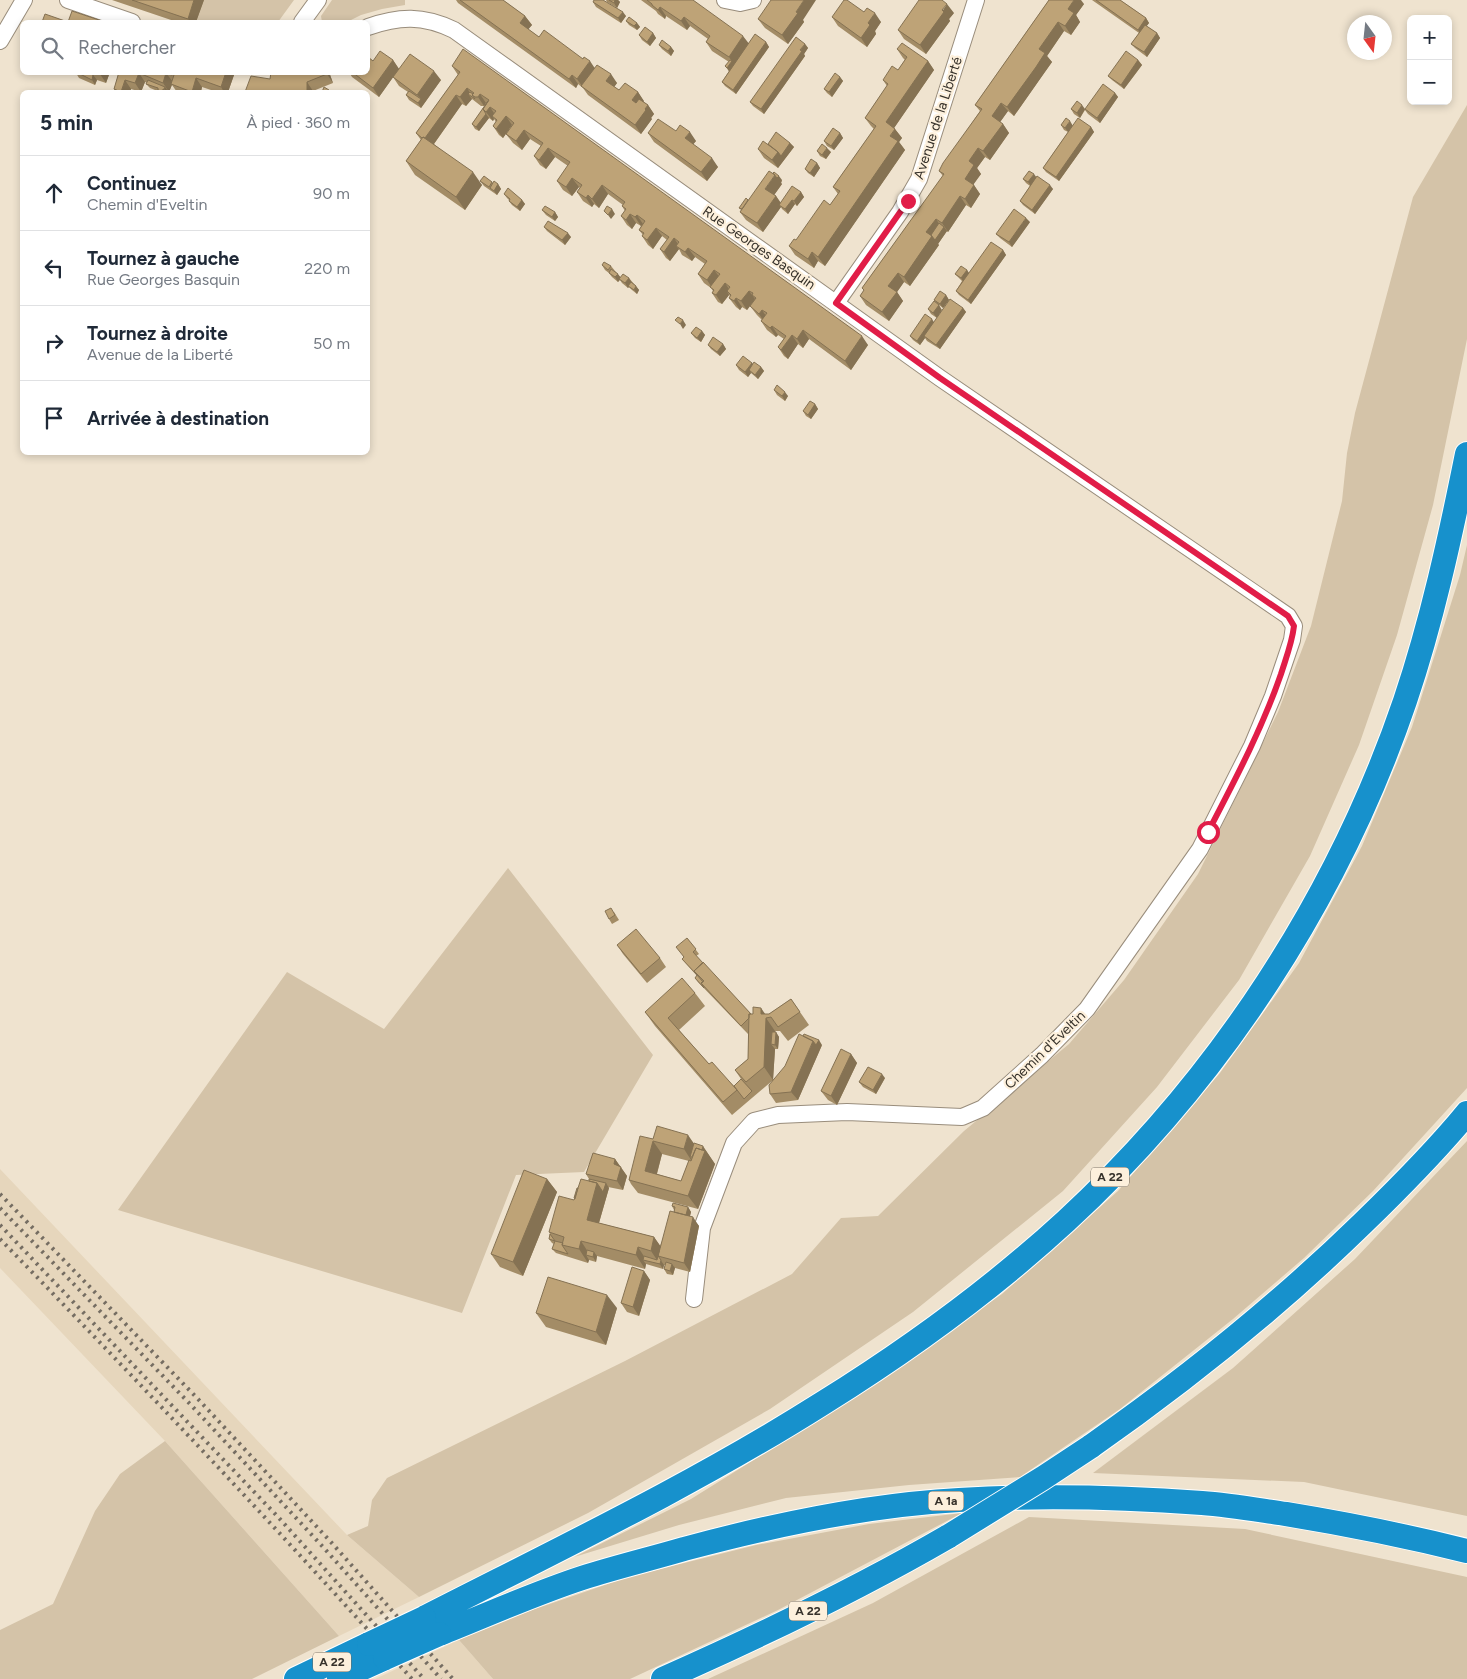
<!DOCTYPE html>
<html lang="fr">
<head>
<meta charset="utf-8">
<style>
  body { margin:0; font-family:Figtree,sans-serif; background:#f6f6f7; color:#1f2937 }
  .controls { position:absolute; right:15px; top:15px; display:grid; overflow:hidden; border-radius:8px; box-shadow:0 2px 8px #0003 }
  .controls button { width:45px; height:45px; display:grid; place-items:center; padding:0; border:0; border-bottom:1px solid #e0e1e3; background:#fff; color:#1f2937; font:25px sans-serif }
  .compass { position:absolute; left:1347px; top:15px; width:45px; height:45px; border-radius:50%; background:#fff; box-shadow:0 2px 8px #0003; rotate:165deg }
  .stop { position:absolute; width:15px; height:15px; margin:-11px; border:4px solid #e11d48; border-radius:50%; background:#fff }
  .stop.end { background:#e11d48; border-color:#fff; box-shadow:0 1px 5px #0008 }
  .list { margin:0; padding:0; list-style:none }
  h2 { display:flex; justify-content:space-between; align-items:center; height:65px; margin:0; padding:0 20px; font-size:21px }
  h2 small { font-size:16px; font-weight:400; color:#747a83 }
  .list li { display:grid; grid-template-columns:32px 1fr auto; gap:15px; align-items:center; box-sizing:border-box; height:75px; padding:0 20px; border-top:1px solid #e0e1e3 }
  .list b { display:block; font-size:19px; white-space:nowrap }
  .list p { margin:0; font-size:16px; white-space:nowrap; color:#747a83 }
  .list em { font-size:16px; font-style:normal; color:#747a83 }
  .icon { flex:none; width:28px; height:28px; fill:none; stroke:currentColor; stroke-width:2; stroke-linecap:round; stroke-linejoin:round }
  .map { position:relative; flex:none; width:1467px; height:1679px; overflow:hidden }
  .search { position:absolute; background:#fff; box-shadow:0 2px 8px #0003; left:20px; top:20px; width:350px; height:55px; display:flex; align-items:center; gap:12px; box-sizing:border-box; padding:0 18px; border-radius:8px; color:#747a83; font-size:19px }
  .panel { position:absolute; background:#fff; box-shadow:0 2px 8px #0003; left:20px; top:90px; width:350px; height:365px; border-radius:8px }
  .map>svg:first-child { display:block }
  .built { fill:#e6d6bc }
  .green { fill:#d4c3a8 }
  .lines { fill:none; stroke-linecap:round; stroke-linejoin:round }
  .minor-casing { stroke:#998d7c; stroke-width:18 }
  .highway-casing { stroke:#fff; stroke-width:26 }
  .minor { stroke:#fff; stroke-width:16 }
  .highway { stroke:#1791cc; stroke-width:24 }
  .rail { stroke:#756d62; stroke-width:4; stroke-dasharray:2.5 5; stroke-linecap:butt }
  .highway-bridge-casing { stroke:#fff; stroke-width:26; stroke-linecap:butt }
  .highway-bridge { stroke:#1791cc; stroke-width:24 }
  .wall { fill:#a38c66; fill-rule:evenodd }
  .shaded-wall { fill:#857253 }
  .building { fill:#bea377; stroke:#857253 }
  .route { stroke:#e11d48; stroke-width:6 }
  .labels { text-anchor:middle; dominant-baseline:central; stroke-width:4.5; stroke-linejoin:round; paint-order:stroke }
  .shield { fill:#fdf0dc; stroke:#726a5f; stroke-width:1 }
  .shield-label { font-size:12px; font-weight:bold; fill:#36312a }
  .street-label { font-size:14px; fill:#36312a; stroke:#fdf0dc }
</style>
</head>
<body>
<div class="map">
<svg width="1467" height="1679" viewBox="0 0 1467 1679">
  <rect width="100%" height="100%" fill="#efe3cf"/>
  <!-- built -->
  <path class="built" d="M0,1169l347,366 72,62 -80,39 -174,-195 -165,-173z
    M459,1640l34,39h-118z"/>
  <!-- green -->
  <path class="green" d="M204,0h90l-16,22h-82z
    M332,0h73v5l-23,4 -21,6 -14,7h-25l-1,-6z
    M1467,105v234l-34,166 -36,130 -38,110 -49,111 -71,124 -82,107 -94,104 -150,121 -143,97 -182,104 -169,84 -72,-62 21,-9 4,-26 15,-22 238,-117 167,-87 49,-56 37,-2 86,-85 105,-87 55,-64 74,-106 80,-162 33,-86 31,-125 5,-48 8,-40 58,-216z
    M1467,545v543l-94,103 -69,67 -71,61 -113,90 -100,68 -111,8 -123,13 -107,27 -105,32 117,-58 119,-74 192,-131 116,-103 102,-118 79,-110 63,-117 50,-119 48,-152z
    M508,868l145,187 -69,117 -68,3 -54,138 -344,-103 169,-238 97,57z
    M1467,1141v375l-163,-34 -211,-9 140,-105 122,-109z
    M165,1441l174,195 -87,43h-252v-49l53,-26 42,-93 25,-37z
    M962,1513l-184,97 -148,69h-137l-34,-39 76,-31 93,-32 128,-32 113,-21z
    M1029,1517l216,12 222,48v102h-759l165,-76z"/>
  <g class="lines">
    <defs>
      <path id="minor" d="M68,0l64,22
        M725,0l15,3 13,-3
        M302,22l16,-22
        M368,27c31,-11 55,-12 86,3l486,348 348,238 6,10 -2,14 -19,56 -21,50 -52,103 -113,160 -45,46 -59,53 -21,9 -115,-5 -69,3 -24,6 -20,22 -32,85 -8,71
        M0,41l24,-41
        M836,303l64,-91 19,-33 57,-179"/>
      <path id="highway" d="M1090,1447c97,-68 188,-141 273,-224 36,-35 72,-71 104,-110
        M424,1618c135,-69 271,-134 399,-215 85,-53 169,-114 243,-182 153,-141 272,-323 339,-520 27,-80 45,-163 62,-247
        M439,1634c48,-19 94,-40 143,-56 34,-11 68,-19 102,-29 89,-24 182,-44 275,-49 81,-5 162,-3 243,3 28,2 56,7 84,11 61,10 121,22 181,37
        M296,1679l73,-35
        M339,1679l46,-21
        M663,1679c97,-43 193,-89 286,-143"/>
    </defs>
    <!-- minor casing -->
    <use href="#minor" class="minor-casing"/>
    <!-- highway casing -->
    <use href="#highway" class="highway-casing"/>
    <!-- minor -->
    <use href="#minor" class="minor"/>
    <!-- highway -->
    <use href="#highway" class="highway"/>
    <!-- rail -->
    <path class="rail" d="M0,1194l198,205 132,142 123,138
      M0,1208l191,197 132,142 118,132
      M0,1225l279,293 145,161
      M0,1239c140,144 278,290 412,440"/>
    <defs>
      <path id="highway-bridge" d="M949,1536l94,-58 47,-31
        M369,1644l55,-26
        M385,1658l54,-24"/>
    </defs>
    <!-- highway-bridge casing -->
    <use href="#highway-bridge" class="highway-bridge-casing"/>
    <!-- highway-bridge -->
    <use href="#highway-bridge" class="highway-bridge"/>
  </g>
  <!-- wall -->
  <path class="wall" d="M112,0h92l-8,22h-19z
    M456,0h47l22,16 7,9 -4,4 11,8 56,31 22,15 -3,4 5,3 19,2 6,10 4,3 6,9 -3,4 1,1 -11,15 -53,-39 -5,-7 -5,-4 -2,4 -118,-85z
    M606,0h12l2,2 -3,6 -10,-6z
    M641,0h52l55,44 18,-2 3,5 -33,47 -11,-8 -3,-4 7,-11 -4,-5 4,-4 -17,-11 -6,-9 2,-3 -18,-13 -3,4 -21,-14 -1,3 -7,-5 -2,-3z
    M1049,0l35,4 -8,11 4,7 -9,13 -7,-4 -17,25 5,6 -10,14 -28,40 -6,-5 -8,11 3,2 6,9 -19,27 -5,-3 -8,11 4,6 -8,10 7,10 -9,14 -5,-3 -18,27 -1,-1 -9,13 1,1 -29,41 -6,-4 -7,10 6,9 -14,20 -23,-16 -6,-9 4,-6 -2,-2 81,-112 -4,-5 41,-60 -5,-6z
    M1092,0h28l26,18 3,5 -3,3 11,7 3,5 -13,19 -12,-9 -4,-4 8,-11z
    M593,2l33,14 -5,7 -25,-16z
    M864,12l17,10 -6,9 1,3 -9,13 -29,-21 -6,-9z
    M954,13l-5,6 1,2 -24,33 -22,-15 -6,-9z
    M758,19l45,1 1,2 -16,22 -23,-16z
    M626,21l11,2 3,4 -3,3 -8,-5z
    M653,33l3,5 -6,8 -8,-6 -3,-5z
    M805,44l3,4 -4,6 1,2 -41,58 -11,-8 -3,-4z
    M659,45l12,2 3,4 -3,5 -9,-7z
    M897,49l31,12 6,9 -40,58 8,10 -3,4 6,8 -80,116 -7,-5 -4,7 -19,-13 -6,-9 7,-6 34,-35 8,-11 -5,-7 41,-58 -3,-3 -6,-8 22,-32 -4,-6 15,-10 7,-10 -2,-2z
    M393,60l6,9 42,11 -20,28 -12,-8 -3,-5 2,-3 -9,-6 -6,-9 -14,20 -27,-20 -3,-5h19l5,-11z
    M1138,60l4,5 -18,24 -12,-9 -4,-4z
    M452,66l416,279 -17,25 -42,-31 -6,9 -5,-4 -10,15 -4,-3 -6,-9 6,-8 -6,-4 -2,2 -9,-7 -6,-9 1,-1 -5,-5 -7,-9 5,-6 -8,10 -5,-3 -2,3 -4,-3 -7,-9 1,-2 -1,-1 -7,9 -4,-2 -6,-9 1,-2 -2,-3 -7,-5 -6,-9 7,-10 -10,-7 -3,4 -10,-6 -3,-6 -9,12 -4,-3 -6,-9 7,-9 -5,-4 -9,13 -5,-4 -6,-9 1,-1 -4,-5 2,-4 -5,-3 -4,6 -5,-4 -6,-9 4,-5 -3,-5 1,-1 -15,-11 -9,14 -5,-4 -2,3 -9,-6 -6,-9 3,-4 -1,-1 -7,9 -9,-6 -6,-9 11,-15 -13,-9 -9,12 -6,-4 -6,-9 7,-10 -11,-7 -8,11 -9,-7 -7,-9 6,-8v-1l-9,13 -4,-3 -6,-9 3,-4 -2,-3 -1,2 -4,-3 -10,13 -4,-2 -3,-5 15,-21h-1l-2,3h-3l-9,-7 -6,7 -4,-2 -28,40 48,41 -17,25 -50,-35 -9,-14 15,-21 -5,-7 42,-58z
    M110,72l-4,11 -9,-3 -2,5 -16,-7 -3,-5z
    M119,72l115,3 -6,17h-11l-15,-5 -1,4 4,1h-28l-5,-7 -3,7 -1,-1v1h-8l-10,-4 -4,-4 1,-1 -2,-1 -4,10 -10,-3 -1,3h-14l-2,-3z
    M271,72h58l4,11 -20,8 -43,-12z
    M840,77l3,4 -11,16 -5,-4 -3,-4z
    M1115,93l3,4 -18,26 -12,-9 -3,-4 -5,8 -6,-4 -3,-5h14z
    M1061,125l30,2 3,5 -35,49 -13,-9 -3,-4 25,-36 -4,-2z
    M676,131l20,10 -3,3 25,23 -11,14 -53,-39 -6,-9z
    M840,133l3,5 -9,12 -7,-4 -3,-5z
    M790,143l4,4 -16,21 -14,-10 -6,-9 10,-5z
    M817,151l14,1 -5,7 -6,-3z
    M817,163l3,5 -6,9 -6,-4 -3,-4z
    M1036,178l17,11 -18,25 -12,-9 -3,-4 10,-15 -4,-3 -3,-4z
    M782,180l-1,3 1,1 -8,11 2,1 5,7 20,-11 3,5 -7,9 -2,-2 -7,10 -6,-5 -1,-2 -18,25 -17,-12 -6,-8 1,-2 -2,-2 9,-8z
    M480,181l12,1 1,1 5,1 3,5 -4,6 -13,-9z
    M504,194l18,6 3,4 -5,7 -8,-6 -3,-4v-1l-2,-2z
    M542,210l13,2 3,5 -3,4 -9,-6z
    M1030,222l-18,25 -12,-9 -4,-4z
    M544,227l27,10 -6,8 -18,-14z
    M1003,250l3,5 -35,49 -12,-9 -3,-4 6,-10 -7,-7 12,-4 2,3z
    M602,265l9,1 9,11 9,1 10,12 -2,4 -5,-4 -3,-3 -1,1 -6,-5 -2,-3 -2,2 -6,-5 -3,-4 -4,-3z
    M946,295l3,5 -6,8 -4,-3 -2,13 -6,-4 -3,-5 9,-5 -3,-4z
    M963,308l3,4 -26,37 -13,-8 -2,-3 -5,7 -7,-5 -3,-4 24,-14z
    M702,331l3,4 -4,7 -6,-4 -4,-5z
    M723,344l3,5 -6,7 -9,-7 -3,-4z
    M752,363l1,1 8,3 3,4 -6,8 -7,-6 -3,4 -9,-7 -3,-5z
    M774,390l14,6 -3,5 -8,-6z
    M815,404l3,5 -7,10 -5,-3 -3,-5z
    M614,912l5,8 -7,4 -3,-5z
    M687,938l12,16 -3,2 55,58h18l22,-15 18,26 -21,16 -8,-10h-5l4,6 -1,12h-3l-2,31 49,-35 -24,55 -22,3 -6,-9 2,-13 -40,34 -77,-89 -10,-14 50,-19 10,13 -26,24 30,34 25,22 7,-7 -6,-9 13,-11 1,-26 -1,1 -50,-52 -3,-4 2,-2 -15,-17 1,-1z
    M617,945l43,13 6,9 -19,16 -24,-29z
    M851,1054l6,9 -20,42 -9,-5 -7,-9z
    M885,1078l-9,16 -13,-7 -4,-5z
    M653,1139l41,4 12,8 9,13 -17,45 -60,-16 -7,-9 -2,-4zM662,1154l27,7 -8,20 -24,-7z
    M615,1159l12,17 -4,14 -15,-3 1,1 -10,35 55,14 6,9 14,-34v-2l-2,-4 16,1 3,5 -1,4 9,10 -9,46 -15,-4 -2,7 -6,-1 -3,-5 1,-4h-1l-1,4 -17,-5 -1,5 -48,-13 -1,6 -7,-2 -1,3 -32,-10 -4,-4 2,-5 -2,-1 -3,-4 1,-5 -1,-2 25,-32v-2l4,-10 11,-7v-2l-3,-5z
    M547,1179l10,13 -34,84 -23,-9 -9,-13z
    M644,1271l6,9 -11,36 -12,-4 -6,-9z
    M617,1308l-11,37 -60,-18 -10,-14z"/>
  <!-- shaded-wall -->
  <path class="shaded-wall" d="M194,0h10l-8,22h-6l-2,-3z
    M615,0h3l2,2 -3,6 -3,-5z
    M804,0h12l-13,20 1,2 -16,22 -6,-9 14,-23z
    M1074,0h7l3,4 -8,11 4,7 -9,13 -6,-9 3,-17z
    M947,4l7,9 -5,6 1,2 -24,33 -6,-9z
    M660,7l6,9 -1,3 -7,-9z
    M623,12l3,4 -5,7 -3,-5z
    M875,13l6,9 -6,9 1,3 -9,13 -6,-9 7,-15z
    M525,16l7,9 -6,7 -6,-9z
    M684,17l6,9 -3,4 -6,-9z
    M1146,18l3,5 -8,11 -3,-4z
    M1058,22l6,9 -17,25 5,6 -38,54 -7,-9 32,-58z
    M637,23l3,4 -3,3 -3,-4z
    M653,33l3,5 -6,8 -3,-4z
    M1157,33l3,5 -13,19 -3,-5z
    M743,36l7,9 -15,21 -6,-9z
    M766,42l3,5 -33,47 -3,-4z
    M805,44l3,4 -4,6 1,2 -41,58 -3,-5z
    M671,47l3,4 -3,5 -3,-5z
    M393,60l6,9 -20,28 -6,-9z
    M1138,60l4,5 -18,24 -3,-4z
    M590,61l6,9 -14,16 -5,-7z
    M732,61l3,5 -5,7 -3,-5z
    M928,61l6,9 -42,61 -6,-9z
    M434,71l7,9 -20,28 -3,-5 3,-4 -4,-4z
    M100,72h10l-4,11 -6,-9z
    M226,72h7l1,3 -6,17h-4l-3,-5z
    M326,72h3l4,11 -6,-9z
    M139,73l6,9 -4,10 -6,-9z
    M166,73l7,9 -4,10 -6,-9z
    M611,74l6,9 -5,7 -6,-9z
    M93,75l4,5 -2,5 -3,-5z
    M572,75l6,9 -2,4 -7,-9z
    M840,77l3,4 -11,16 -3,-5z
    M196,78l6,9 -1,5h-9z
    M125,80l6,9 -1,3h-9z
    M307,82l6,9v1h-6z
    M165,87l3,4v1h-2l-2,-3z
    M467,88l6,9 -5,-3 4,5 -6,7 -6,-9z
    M638,92l6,9 -5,8 -7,-9z
    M1115,93l3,4 -18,26 -3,-5z
    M480,94l6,9 -2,3 -6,-9z
    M456,95l6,9 -31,44 -7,-9z
    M1001,103l7,8 -10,14 -6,-9z
    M648,105l6,9 -3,4 1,1 -11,15 -6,-9z
    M1082,105l3,4 -5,9 -3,-5z
    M490,107l6,9h-4l2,3 -1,2 -7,-9z
    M486,114l3,4 -10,13 -3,-4z
    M506,116l6,9 -9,13 -7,-9z
    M1070,121l3,5 -4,7 -4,-5z
    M1003,124l6,9 -19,27 -7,-9z
    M1091,127l3,5 -35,49 -3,-4z
    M895,129l7,9 -3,4 6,8 -80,116 -7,-9z
    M524,130l6,9 -8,11 -6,-9z
    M690,132l6,9 -5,6 -6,-9z
    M840,133l3,5 -9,12 -3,-4z
    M790,143l4,4 -16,21 -6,-8 6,-8z
    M548,148l7,9 -9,12 -7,-9z
    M827,148l4,4 -5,7 -4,-4z
    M978,148l7,9 -8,11 4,6 -10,14 -6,-9 4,-18z
    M712,158l6,9 -11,14 -6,-9z
    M817,163l3,5 -6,9 -4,-4z
    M473,172l9,13 -17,25 -9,-13z
    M1034,174l3,4 -6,8 -3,-4z
    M775,175l4,1 3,4 -1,3 1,1 -10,14 -7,-9z
    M572,178l7,9 -7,9 -6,-9z
    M498,184l3,5 -4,6 -3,-4z
    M602,185l6,9 -9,14 -7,-9z
    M974,185l6,9 -9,14 -6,-9z
    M1050,185l3,4 -18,25 -3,-4z
    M801,192l3,5 -7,9 -3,-5z
    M588,195l6,9 -2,3 -6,-9z
    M776,196l6,9h-3l2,2 -18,25 -6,-9z
    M960,196l6,9 -18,27 -6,-9z
    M522,200l3,4 -5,7 -3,-4z
    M792,200l3,4 -7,10 -3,-5z
    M612,209l3,5 -4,5 -3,-4z
    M555,212l3,5 -3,4 -3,-4z
    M630,214l6,9 -4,6 -6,-9z
    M637,215l6,9 -2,2 -6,-9z
    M1026,218l4,4 -18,25 -3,-5z
    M936,219l6,9 2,-1 3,4 -9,13 1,1 -29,41 -6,-9 22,-45z
    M656,228l6,8 -9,13 -6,-9z
    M568,233l3,4 -6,8 -3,-5z
    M674,238l6,9 -4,-1 3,3 -9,12 -6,-9z
    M688,248l7,9 -3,4 -7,-9z
    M1003,250l3,5 -35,49 -3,-4z
    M812,252l6,9 -4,7 -6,-9z
    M714,270l7,9 -8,10 -6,-9z
    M967,270l3,5 -6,8 -3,-5z
    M898,273l6,9 -7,10 6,9 -14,20 -7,-9 6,-26z
    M618,274l3,4 -3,4 -3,-5z
    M629,278l3,5 -4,5 -3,-5z
    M725,283l6,9 -4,-1 2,4 -7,9 -6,-9z
    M636,286l3,4 -2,4 -3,-4z
    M749,291l6,8 -8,11 -6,-9z
    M946,295l3,5 -6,8 -3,-4z
    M736,298l6,9 -2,3 -6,-9z
    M939,305l3,5 -5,8 -4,-5z
    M963,308l3,4 -26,37 -4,-4z
    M762,310l6,9 -3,4 -6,-9z
    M932,319l3,5 -11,12 1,2 -5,7 -3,-4z
    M683,320l3,5 -3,4 -3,-5z
    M772,326l6,9 -2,2 -6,-9z
    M803,330l6,9 -6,9 -6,-9z
    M702,331l3,4 -4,7 -4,-4z
    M792,335l6,9 -10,15 -7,-9z
    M862,336l6,9 -17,25 -6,-9z
    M723,344l3,5 -6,7 -3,-4z
    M752,363l3,4 -6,3 2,3 -3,4 -3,-5z
    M761,367l3,4 -6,8 -3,-4z
    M785,392l3,4 -3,5 -3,-5z
    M815,404l3,5 -7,10 -3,-4z
    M761,1008l7,10h-2l9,13v14l-4,-1 4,5 -2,31 -9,-13 -3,-53z
    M776,1032l3,5 -1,12 -3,-4z
    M819,1040l3,5 -24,55 -7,-8 22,-51z
    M851,1054l6,9 -20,42 -6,-9z
    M882,1074l3,4 -9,16 -3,-4z
    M688,1135l9,13 -7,9 3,4v2l-9,-14z
    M653,1141l9,13 -8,30 -9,-13z
    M703,1146l12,18 -17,45 -10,-13z
    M615,1159l12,17 -4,14 -6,-9 -3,-17z
    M547,1179l10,13 -34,84 -10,-14z
    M597,1183h9l3,5 -13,45 -9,-13z
    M688,1207l3,5 -3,11 -3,-5z
    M693,1217l6,9 -9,46 -6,-9z
    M654,1237l10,14 -6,5 6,9 -1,4 -12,-18z
    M581,1241l9,14h-4l3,5 -1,3 -9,-14z
    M638,1247l9,14 -4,-1 3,4 -1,5 -9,-14z
    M594,1252l3,4 -1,6 -3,-5z
    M672,1264l3,4 -2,7 -3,-4z
    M644,1271l6,9 -11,36 -6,-9z
    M607,1295l10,13 -11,37 -10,-13z"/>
  <!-- building -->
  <path class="building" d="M132,0h62l-6,19z
    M460,0h43l22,16 -5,7 19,14 5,-7 39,29 1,-2 6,4 -13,18 -5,-4 -3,4z
    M594,0h9l20,12 -5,6 -25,-16z
    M609,0h6l-1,3z
    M647,0h46l50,36 -14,21 -23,-15 4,-6 -26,-19 -3,4 -21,-14 -2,3 -6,-5v-1z
    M771,0h33l-8,12 2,1 -16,22 -24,-16z
    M844,0h3l17,12 3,-4 8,5 -7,10 2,2 -9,13 -29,-21z
    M919,0h23l5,4 -5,6 2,2 -24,33 -22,-15z
    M1049,0h25l-6,9 6,4 -9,13 -7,-4 -19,27 6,4 -9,14 -29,40 -6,-4 -9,13 11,8 -20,27 -5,-3 -9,13 5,4 -9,14 9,6 -9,14 -5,-3 -18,27 -6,-4 -10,13 6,4 -28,41 -6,-4 -10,13 9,6 -15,20 -22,-16 4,-6 -2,-2 82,-114 -5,-3 4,-8 39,-54 -7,-4z
    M1096,0h24l26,18 -8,12z
    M72,11l33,11h-63l3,-8 23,8z
    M629,17l8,6 -3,3 -8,-5z
    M1145,25l12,8 -13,19 -13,-8z
    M645,27l8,6 -6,9 -8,-7z
    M755,34l11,8 -33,48 -11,-8z
    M796,37l9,7 -5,6 2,1 -41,58 -11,-7z
    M662,40l9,7 -3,4 -9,-6z
    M902,43l26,18 -42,61 9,7 -5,7 8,5 -80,116 -6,-5 -4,7 -19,-13 5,-7 2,1 28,-40 6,5 10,-14 -7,-4 43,-61 -11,-8 23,-34 -5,-4 9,-14 6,4 9,-13 -10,-8z
    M463,49l399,287 -17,25 -42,-31 -6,9 -5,-4 -11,15 -3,-3 8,-11 -14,-10 -2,2 -9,-7 6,-8 -5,-3 -3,4 -9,-8 6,-8 -4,-3 1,-2 -4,-2 -8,10 -5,-3 -2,3 -5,-3 2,-3 -4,-4 3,-4 -5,-4 -9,12 -4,-2 2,-3 -4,-3 10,-13 -6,-4 -7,10 -9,-6 9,-13 -19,-13 -3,4 -9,-6 3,-4 -5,-4 -10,14 -4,-3 9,-12 -13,-9 -9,12 -5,-4 2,-3 -5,-3 6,-9 -8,-6 -2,2 -5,-3 -4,6 -5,-4 5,-7 -4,-3 3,-4 -23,-17 -10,14 -4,-4 -2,3 -9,-6 5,-7 -10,-7 -6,9 -9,-6 13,-19 -22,-14 -9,12 -5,-4 9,-13 -19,-13 -8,11 -10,-7 8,-11 -8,-7 -10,13 -3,-3 4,-6 -5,-4 4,-5 -6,-4 -4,5 -3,-3 6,-9 -9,-6 -2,3h-3l-3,-2 2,-2 -7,-5 -7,9 -4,-2 -31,43 -2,-1 -1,1 -6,-5 44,-61 -8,-6z
    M380,51l13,9 -20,28 -21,-16h16v-15l5,4z
    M1126,51l12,9 -17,25 -13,-9z
    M410,54l24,17 -17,24 -24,-18z
    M730,60l2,1 -5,7 -2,-2z
    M597,65l14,9 -5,7 13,9 6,-7 13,9 -6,8 4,3 3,-4 9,6 -3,4 1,1 -11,15 -54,-39z
    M76,72h10l7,3 -1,5z
    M119,72h54l-1,3 -6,-2 -3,10 -24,-10 -4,10 -10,-3 -4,12 -7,-3z
    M175,72h51l-5,15 -25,-9 -4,14 -21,-8z
    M271,72h55l1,2 -20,8v10h-62l6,-16 19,3z
    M835,73l5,4 -11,15 -5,-3z
    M148,80l17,7 -1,2 -3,2 -3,-1v-2l-12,-4z
    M1103,84l12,9 -18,25 -12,-9z
    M324,87l5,3 -1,2h-6z
    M197,90l8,2h-9z
    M409,91l12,8 -3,4 -12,-8z
    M470,92l3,2 -1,1 3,4 -7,-5z
    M488,101l-5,8 3,5 -10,13 -4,-3z
    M1077,101l5,4 -5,8 -6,-4z
    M1066,118l4,3 -5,7 -4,-3z
    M1078,118l13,9 -35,50 -13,-9z
    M658,119l18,12 4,-6 10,7 -5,6 27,20 -11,14 -53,-39z
    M833,128l7,5 -9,13 -7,-5z
    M776,132l14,11 -9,13 -3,-4 -10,-8z
    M423,137l50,35 -17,25 -50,-36z
    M763,141l15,11 -6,8 -14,-11z
    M822,144l5,4 -5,7 -5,-4z
    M811,159l6,4 -7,10 -5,-4z
    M769,171l6,4 -10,14 11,7 -19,27 -17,-11z
    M1029,171l5,3 -6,8 -5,-3z
    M774,172l5,4 -2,2 -4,-5z
    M484,176l8,6 -3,5 -9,-6z
    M1037,176l13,9 -18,25 -12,-9z
    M494,181l4,3 -4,7 -4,-3z
    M792,186l9,6 -7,9 -2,-1 -7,9 -6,-4z
    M508,188l14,12 -5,7 -8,-6 1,-2 -6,-5z
    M746,198l2,2 -6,9 -3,-1z
    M545,206l10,6 -3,5 -10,-7z
    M607,206l5,3 -4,6 -4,-4z
    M1014,209l12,9 -17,24 -13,-8z
    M548,221l20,12 -6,7 -18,-13z
    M939,223l5,4 -9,13 -4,-5z
    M991,242l12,8 -35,50 -12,-9z
    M604,262l7,4 -3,4 -6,-5z
    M961,266l6,4 -6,8 -6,-4z
    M611,269l7,5 -3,3 -6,-4z
    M623,274l6,4 -4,5 -6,-4z
    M631,282l5,4 -2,4 -6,-4z
    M940,291l6,4 -6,9 -6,-4z
    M950,299l13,9 -27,37 -12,-9z
    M934,301l5,4 -6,8 -5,-4z
    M925,314l7,5 -15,22 -7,-5z
    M678,317l5,3 -3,4 -5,-4z
    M696,327l6,4 -5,7 -6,-5z
    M713,337l10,7 -6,8 -9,-7z
    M743,356l9,7 -7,9 -9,-7z
    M754,362l7,5 -6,8 -6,-5z
    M777,385l8,7 -3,4 -8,-6z
    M810,401l5,3 -7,11 -5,-4z
    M611,908l4,7 -6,4 -4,-8z
    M636,929l24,29 -19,16 -24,-29z
    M687,938l9,11 -3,3 10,11 -9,8 3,4 -15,-16 2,-2 -8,-10z
    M703,962l48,52h-2v4l-8,8 -40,-43 3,-2 -10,-10z
    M697,975l6,7 -2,1 3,5 -9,-10z
    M682,978l13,15 -27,25 41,46 3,-2 25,28 -14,12 -78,-90z
    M791,999l9,13 -22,15 -7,-10 -5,1 -2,49 -18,15 -11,-12 13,-11 1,-45h4v-7l8,1v6h8z
    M772,1032h4l-1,13 -4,-1z
    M799,1034l14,7 -22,51 -21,2 -1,-9 16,-19z
    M804,1034l15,6 -3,5 -3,-4 -10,-5z
    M841,1049l10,5 -20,42 -10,-5z
    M868,1067l14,7 -9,16 -14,-8z
    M741,1079l11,12 -8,8 -10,-13z
    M657,1126l31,9 -4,14 -31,-8 -8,30 36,10 8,-21 2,1 5,-13 9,3 -17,45 -59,-16 11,-44 13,3z
    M694,1143l9,3 -1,4 -6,-2 -4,9h-2z
    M593,1153l22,6 -1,5 7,3 -4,14 -31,-7z
    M524,1170l23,9 -34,83 -22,-8z
    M581,1179l16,4 -10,37 67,17 -3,14 -13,-4 -2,8 -55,-14 -2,8 -17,-4 2,-8 -15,-5 10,-36 15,4z
    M589,1179l17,4 -3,9 -6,-9 -8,-2z
    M577,1188h1l-3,11 -1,-1z
    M673,1203l15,4 -2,8 -12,-3 1,-5 -3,-1z
    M670,1211l23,6 -9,46 -26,-7z
    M550,1234l5,7 -6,-2z
    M555,1241l8,2 -1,2 6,9 -16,-5z
    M660,1246l-2,10 3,4 -1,4 -17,-4 1,-4 13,4z
    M587,1250l7,2 -1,5 -7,-2z
    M666,1262l6,2 -2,7 -6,-2z
    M632,1267l12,4 -11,36 -12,-4z
    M548,1277l59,18 -11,37 -60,-19z"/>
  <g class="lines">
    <!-- route -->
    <path class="route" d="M908,201l-72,102 104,75 348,238 6,10c-2,17 -8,32 -13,48 -19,55 -46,106 -73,158"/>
  </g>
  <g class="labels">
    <!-- shield labels -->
    <g class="shield">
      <rect x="1091" y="1167.5" width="38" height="19" rx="4"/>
      <rect x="928.5" y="1491.5" width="35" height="19" rx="4"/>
      <rect x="789" y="1601.5" width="38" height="19" rx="4"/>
      <rect x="313" y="1652.5" width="38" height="19" rx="4"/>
    </g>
    <g class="shield-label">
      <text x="1110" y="1177">A 22</text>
      <text x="946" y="1501">A 1a</text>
      <text x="808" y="1611">A 22</text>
      <text x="332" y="1662">A 22</text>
    </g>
    <!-- street labels -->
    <g class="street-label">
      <text transform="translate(938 118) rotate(-72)">Avenue de la Liberté</text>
      <text transform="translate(759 248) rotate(35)">Rue Georges Basquin</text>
      <text transform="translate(1045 1050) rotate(-44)">Chemin d'Eveltin</text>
    </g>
  </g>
</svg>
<div class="controls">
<button>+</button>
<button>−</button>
</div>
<svg class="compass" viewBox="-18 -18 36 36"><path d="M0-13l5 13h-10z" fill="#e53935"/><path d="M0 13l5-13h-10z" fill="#747a83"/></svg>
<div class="stop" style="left:1208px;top:832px"></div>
<div class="stop end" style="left:908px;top:201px"></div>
<div class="search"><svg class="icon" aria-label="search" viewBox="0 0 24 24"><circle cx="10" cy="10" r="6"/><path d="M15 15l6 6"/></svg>Rechercher</div>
<section class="panel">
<h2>5 min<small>À pied · 360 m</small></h2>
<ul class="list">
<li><svg class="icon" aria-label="ahead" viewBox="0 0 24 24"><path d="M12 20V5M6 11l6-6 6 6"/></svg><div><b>Continuez</b><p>Chemin d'Eveltin</p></div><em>90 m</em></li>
<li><svg class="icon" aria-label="left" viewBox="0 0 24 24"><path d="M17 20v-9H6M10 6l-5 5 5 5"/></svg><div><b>Tournez à gauche</b><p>Rue Georges Basquin</p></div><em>220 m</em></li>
<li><svg class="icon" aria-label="right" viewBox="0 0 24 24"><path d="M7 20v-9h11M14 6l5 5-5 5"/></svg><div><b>Tournez à droite</b><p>Avenue de la Liberté</p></div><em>50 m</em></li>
<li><svg class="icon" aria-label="arrive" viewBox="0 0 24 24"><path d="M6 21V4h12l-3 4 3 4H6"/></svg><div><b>Arrivée à destination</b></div></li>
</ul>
</section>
</div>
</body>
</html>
